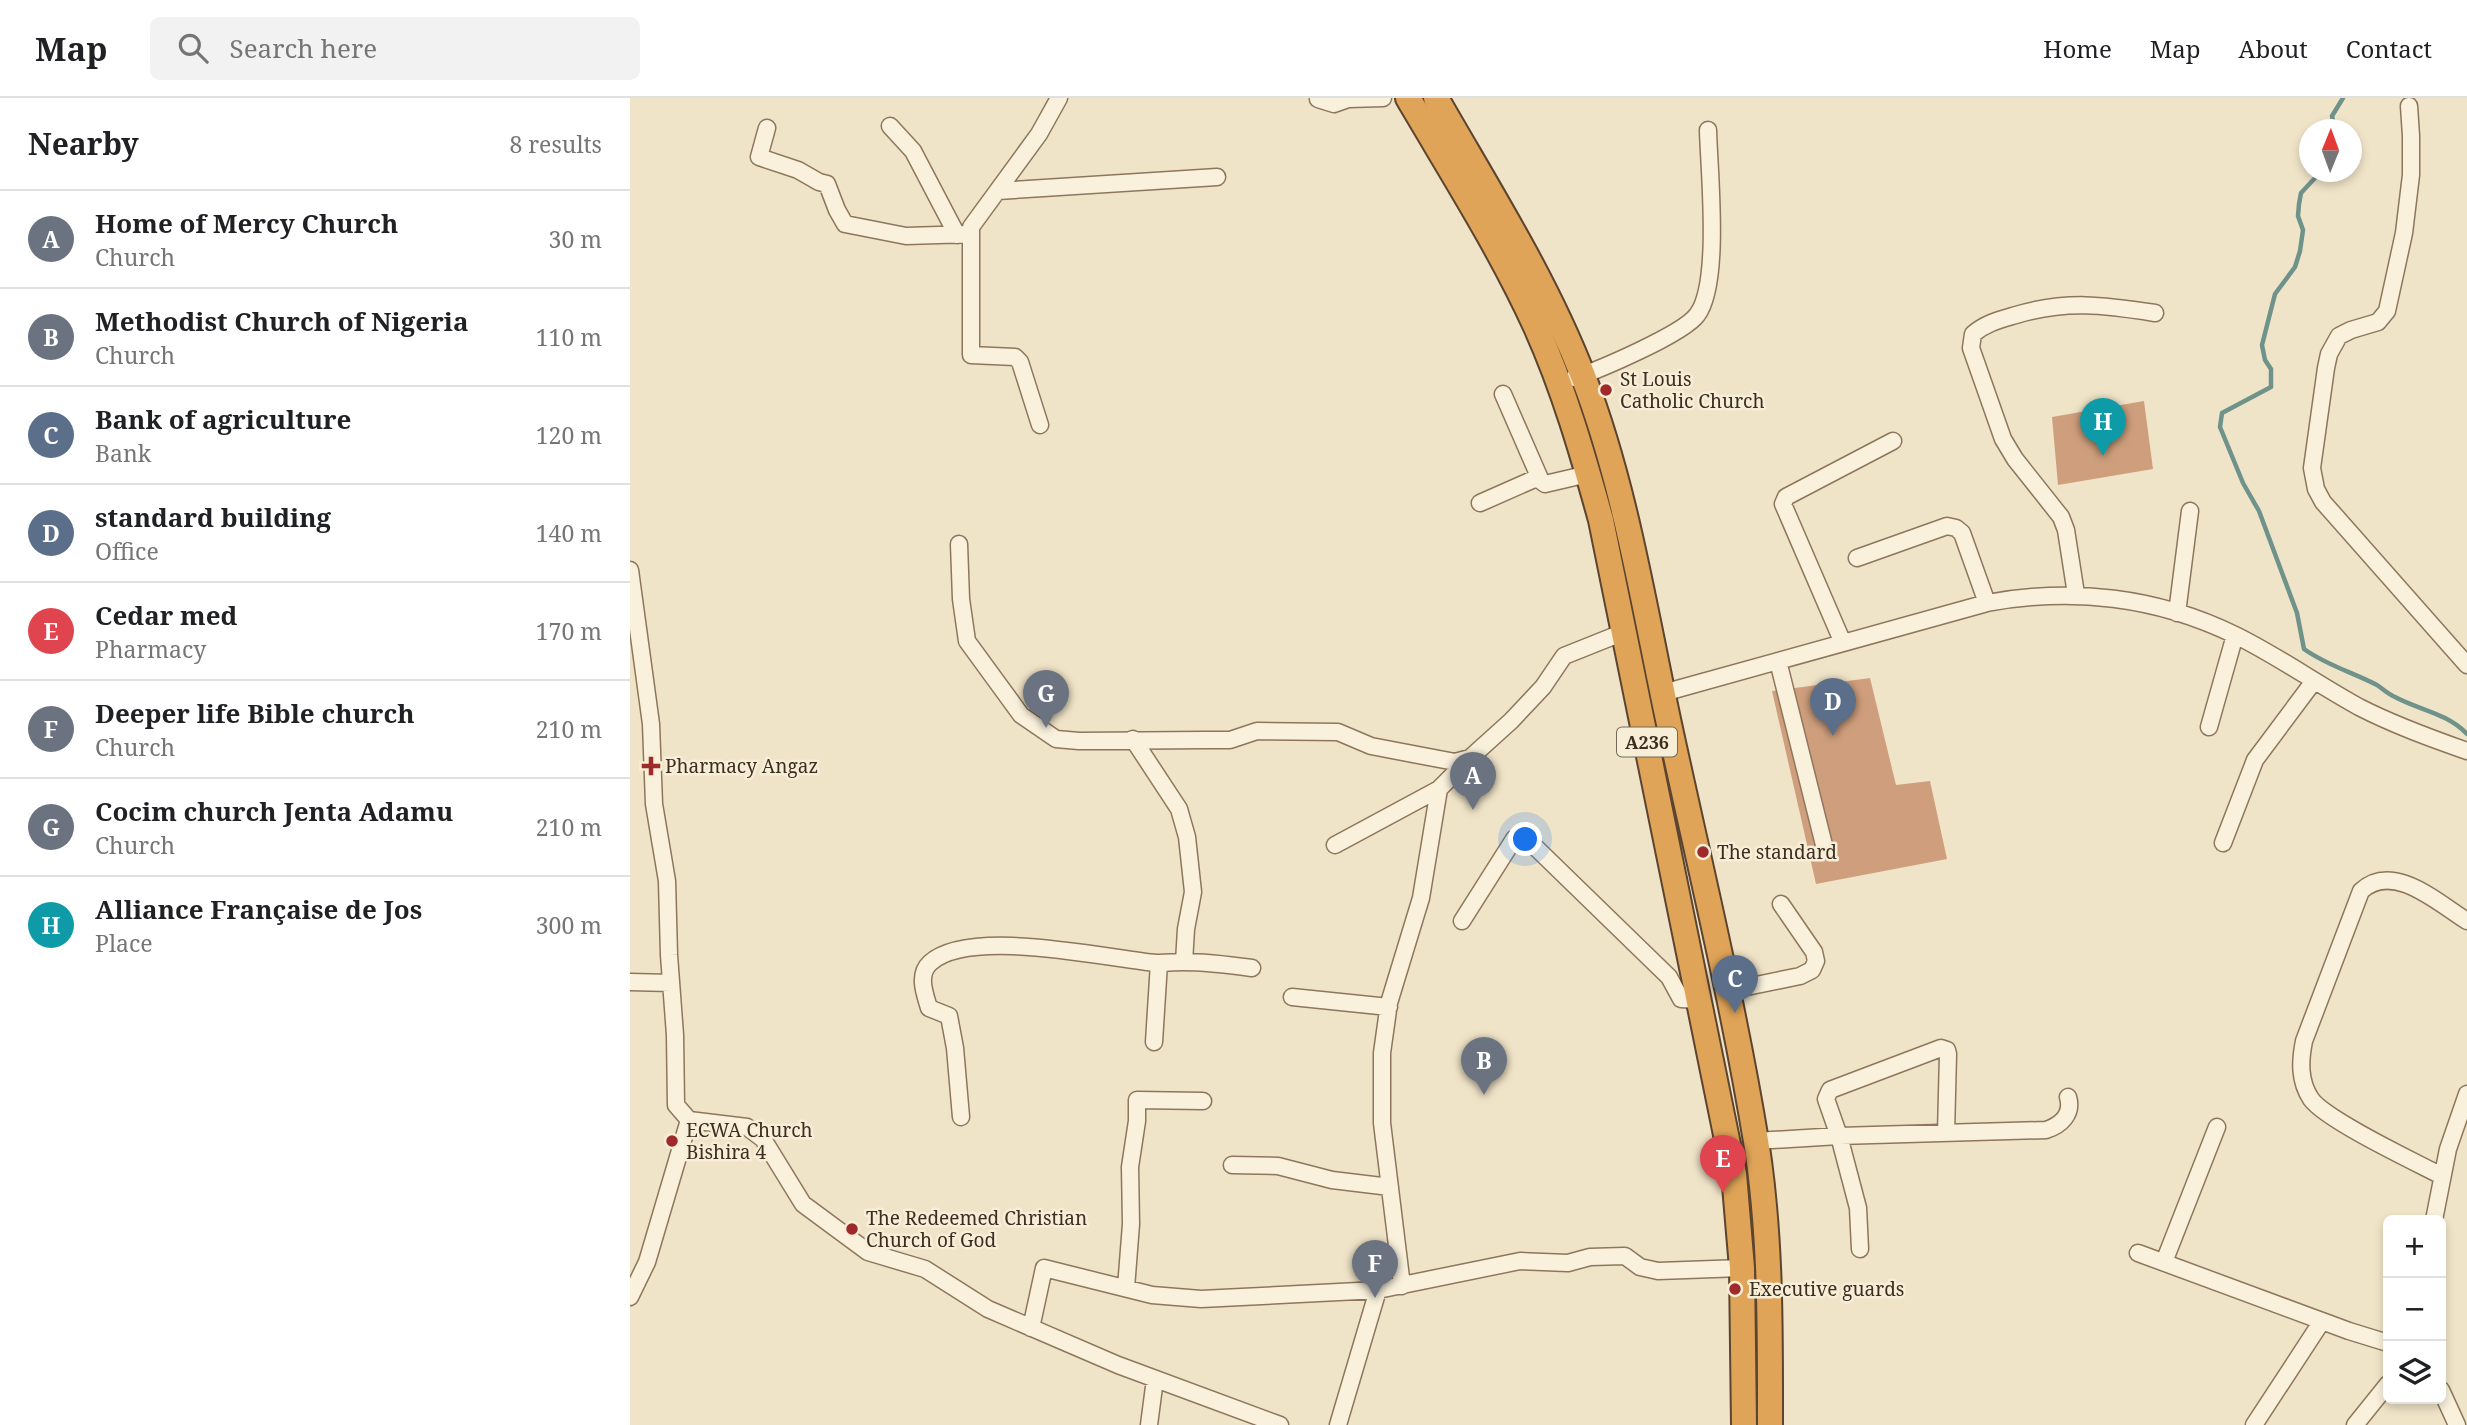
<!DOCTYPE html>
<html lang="en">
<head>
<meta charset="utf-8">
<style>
  body { margin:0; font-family:"Noto Serif",serif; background:#f2f2f2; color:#202124 }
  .controls { position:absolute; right:21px; bottom:21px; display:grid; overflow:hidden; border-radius:10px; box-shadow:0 4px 10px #0003 }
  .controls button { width:63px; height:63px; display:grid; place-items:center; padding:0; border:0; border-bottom:2px solid #e0e0e0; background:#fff; color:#202124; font:35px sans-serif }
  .compass { position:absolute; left:1669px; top:21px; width:63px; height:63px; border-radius:50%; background:#fff; box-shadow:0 4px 10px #0003; rotate:1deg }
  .you { position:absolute; left:896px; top:742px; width:24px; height:24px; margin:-18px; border:5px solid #fff; border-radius:50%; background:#1a73e8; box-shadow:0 0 0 10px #1a73e833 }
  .badge { display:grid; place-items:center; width:46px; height:46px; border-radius:50%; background:#9e2a2b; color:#fff; font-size:23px; font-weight:700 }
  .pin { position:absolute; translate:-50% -58px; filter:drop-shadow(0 2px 4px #0008) }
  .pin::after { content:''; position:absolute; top:37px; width:24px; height:21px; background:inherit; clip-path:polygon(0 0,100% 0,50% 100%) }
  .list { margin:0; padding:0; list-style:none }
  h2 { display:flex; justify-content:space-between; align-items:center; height:91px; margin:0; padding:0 28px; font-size:30px }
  h2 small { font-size:23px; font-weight:400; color:#757577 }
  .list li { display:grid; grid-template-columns:46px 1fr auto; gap:21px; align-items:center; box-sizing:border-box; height:98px; padding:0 28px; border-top:2px solid #e0e0e0 }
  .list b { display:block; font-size:26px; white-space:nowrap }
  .list p { margin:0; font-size:23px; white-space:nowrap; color:#757577 }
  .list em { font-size:23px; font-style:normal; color:#757577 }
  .icon { flex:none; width:38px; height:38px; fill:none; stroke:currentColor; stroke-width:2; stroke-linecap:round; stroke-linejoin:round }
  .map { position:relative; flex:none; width:1837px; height:1327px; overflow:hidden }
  header { display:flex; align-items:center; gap:42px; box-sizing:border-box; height:98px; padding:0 35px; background:#fff; border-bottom:2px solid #e0e0e0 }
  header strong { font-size:33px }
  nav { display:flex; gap:38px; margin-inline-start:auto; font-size:24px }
  .search { width:490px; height:63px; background:#f2f2f2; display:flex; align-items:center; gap:18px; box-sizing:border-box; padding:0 24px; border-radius:10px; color:#757577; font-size:26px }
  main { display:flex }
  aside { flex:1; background:#fff }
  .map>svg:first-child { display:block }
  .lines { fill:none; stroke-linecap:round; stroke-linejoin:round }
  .stream { stroke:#6f938a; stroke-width:4.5 }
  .building { fill:#cf9f7d }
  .minor-casing { stroke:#8d765c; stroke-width:19 }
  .highway-casing { stroke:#5b4430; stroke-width:28 }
  .minor { stroke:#faf1dc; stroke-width:16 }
  .highway { stroke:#e0a458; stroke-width:24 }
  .poi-dot { fill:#9e2a2b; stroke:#f7eed8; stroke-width:2.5 }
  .labels { text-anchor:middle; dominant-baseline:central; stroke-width:5; stroke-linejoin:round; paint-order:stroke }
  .shield { fill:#f7eed8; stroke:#756857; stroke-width:2 }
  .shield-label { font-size:18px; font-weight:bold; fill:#3d2e20 }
  .poi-label { font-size:19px; fill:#3d2e20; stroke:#f7eed8; text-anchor:start }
</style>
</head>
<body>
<header>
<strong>Map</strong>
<div class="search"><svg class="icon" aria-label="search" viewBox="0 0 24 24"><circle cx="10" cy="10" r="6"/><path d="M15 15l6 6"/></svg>Search here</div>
<nav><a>Home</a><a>Map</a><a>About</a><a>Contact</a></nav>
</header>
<main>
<aside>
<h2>Nearby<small>8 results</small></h2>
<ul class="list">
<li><span class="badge" style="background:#6b7280">A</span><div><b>Home of Mercy Church</b><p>Church</p></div><em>30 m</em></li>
<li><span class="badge" style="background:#6b7280">B</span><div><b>Methodist Church of Nigeria</b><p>Church</p></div><em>110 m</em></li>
<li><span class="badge" style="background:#5c6f8a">C</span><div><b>Bank of agriculture</b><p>Bank</p></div><em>120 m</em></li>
<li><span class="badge" style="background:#5c6f8a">D</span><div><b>standard building</b><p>Office</p></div><em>140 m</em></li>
<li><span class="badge" style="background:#e0444e">E</span><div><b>Cedar med</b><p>Pharmacy</p></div><em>170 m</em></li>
<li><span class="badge" style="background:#6b7280">F</span><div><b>Deeper life Bible church</b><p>Church</p></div><em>210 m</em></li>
<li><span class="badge" style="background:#6b7280">G</span><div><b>Cocim church Jenta Adamu</b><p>Church</p></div><em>210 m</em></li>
<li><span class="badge" style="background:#0f9aa8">H</span><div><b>Alliance Française de Jos</b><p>Place</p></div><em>300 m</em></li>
</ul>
</aside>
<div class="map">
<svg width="1837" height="1327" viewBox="0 0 1837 1327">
  <rect width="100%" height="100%" fill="#f0e4c8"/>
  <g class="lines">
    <!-- stream -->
    <path class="stream" d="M1705,32l-3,-14 11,-18
      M1687,74l-2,6 -14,15 -2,11 -1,12 5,14 -3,21 -5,16 -20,27 -13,51 3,15 6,9v18l-49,26 -2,14 23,56 16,28 38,102 7,36c22,16 48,23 73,36 6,4 11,9 18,12 24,13 52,16 72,37"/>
  </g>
  <!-- building -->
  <path class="building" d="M1514,303l9,68 -95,16 -6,-68z
    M1240,580l26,107 34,-4 17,78 -131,25 -44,-193z"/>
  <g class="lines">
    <defs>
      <path id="minor" d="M688,1l16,5 14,-5 35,-1
        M1779,8l2,30v39l-7,58 -17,78 -9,11 -27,8 -12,6 -10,18 -3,14 -14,100 4,21 7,13 144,163
        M260,28l23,25 44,84
        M137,30l-8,29 39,13 21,12 8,2 10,26 8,14 61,12 65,-2
        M368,93l219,-14
        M944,280c25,-8 109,-44 123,-63 24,-31 12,-144 11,-185
        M873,296l38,87 4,3 43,-10
        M410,327l-20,-63 -5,-5 -44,-2v-128l68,-93 20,-36
        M850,405l59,-26
        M329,446l2,55 6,42 54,74 35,24 23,2 125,-1h26l27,-9 81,1 33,14 84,16 15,-4 41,-37 32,-34 21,-31 60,-24
        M1227,460l90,-32 9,2 6,5 25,70
        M0,472l21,154 3,80 13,77 2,74 6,80 1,70 13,15 58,7 16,12 40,65 65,48 57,17 63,40 130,56 162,60
        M1446,496l-10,-64 -5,-13 -46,-58 -12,-20 -32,-91 2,-14c13,-11 26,-14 43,-19 50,-15 88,-10 139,-2
        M1547,515l13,-102
        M1213,545l-60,-139 3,-7 107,-56
        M1148,563l47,188
        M1033,595l324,-90c85,-16 170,-6 248,32 43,21 82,49 124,72 35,18 71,31 108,44
        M1579,629l26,-92
        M503,641l46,70 8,28 6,55 -7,37 -2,33
        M1593,745l32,-83 59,-79
        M705,747l104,-56 29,-29
        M832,823l52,-82 14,1 141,137 12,22 19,1
        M0,884l41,1
        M1097,893l73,-15 12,-6 4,-9 -2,-9 -33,-48
        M662,899l97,10
        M524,944l5,-79
        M331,1019l-6,-69 -6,-32 -20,-8c-4,-14 -12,-33 1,-45 39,-36 175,-5 226,0 9,0 18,-1 27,-1 23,0 47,3 69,6
        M1126,1043l83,-5 -13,-37 4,-9 111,-42 6,2 1,4 -2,79
        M602,1067l46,1 54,14 58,7
        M1812,1078c-27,-14 -116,-56 -131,-77 -12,-18 -11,-38 -7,-58l57,-150c32,-30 77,12 106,30
        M1804,1122l14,-71 19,-55
        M1230,1151l-2,-41 -19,-72 207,-6c15,-5 27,-16 22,-33
        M1508,1155l211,78 39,12
        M1534,1164l53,-135
        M772,1188l-20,-163v-70l7,-50 32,-105 18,-109
        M496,1190l5,-64 -1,-57 7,-46v-21l66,1
        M0,1199l17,-35 42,-142
        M401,1230l13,-60 108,27 49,4 177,-9 142,-29 48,2 22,-6 35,-1 15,11 18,4 84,-3
        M1811,1292l16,35
        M519,1327l6,-46
        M708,1327l40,-135
        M1624,1327l68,-104
        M1725,1327l33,-41"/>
      <path id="highway" d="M778,0c44,75 92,150 128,229 28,62 47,128 65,193l133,654 8,94 2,157
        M806,0c52,91 109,180 147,278 43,112 61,232 86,348 30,139 64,277 87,417 15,94 14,188 14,284"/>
    </defs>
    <!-- minor casing -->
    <use href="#minor" class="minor-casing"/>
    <!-- highway casing -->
    <use href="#highway" class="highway-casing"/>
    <!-- minor -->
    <use href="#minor" class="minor"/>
    <!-- highway -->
    <use href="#highway" class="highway"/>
  </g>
  <!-- markers -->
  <g class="poi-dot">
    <circle cx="976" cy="292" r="7"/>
    <path d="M17.5 657.5h7v7h7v7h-7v7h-7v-7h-7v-7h7z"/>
    <circle cx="1073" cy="754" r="7"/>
    <circle cx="42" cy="1043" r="7"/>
    <circle cx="222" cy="1131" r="7"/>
    <circle cx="1105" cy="1191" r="7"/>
  </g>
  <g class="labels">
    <!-- shield labels -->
    <rect class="shield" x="987" y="629.5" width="60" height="29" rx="5"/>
    <g class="shield-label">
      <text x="1017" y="644">A236</text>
    </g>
    <!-- poi labels -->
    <g class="poi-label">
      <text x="990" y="281">St Louis<tspan x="990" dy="22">Catholic Church</tspan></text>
      <text x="35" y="668">Pharmacy Angaz</text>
      <text x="1087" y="754">The standard</text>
      <text x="56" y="1032">ECWA Church<tspan x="56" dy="22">Bishira 4</tspan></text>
      <text x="236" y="1120">The Redeemed Christian<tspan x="236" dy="22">Church of God</tspan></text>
      <text x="1119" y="1191">Executive guards</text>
    </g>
  </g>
</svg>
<div class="controls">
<button>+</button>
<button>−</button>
<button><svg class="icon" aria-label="layers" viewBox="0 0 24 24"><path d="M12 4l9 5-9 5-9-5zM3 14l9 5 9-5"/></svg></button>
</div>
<svg class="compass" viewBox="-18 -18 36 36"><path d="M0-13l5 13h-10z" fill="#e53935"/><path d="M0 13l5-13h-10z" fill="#757577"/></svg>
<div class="you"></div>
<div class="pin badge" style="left:843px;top:712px;background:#6b7280">A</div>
<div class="pin badge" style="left:854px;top:997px;background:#6b7280">B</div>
<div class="pin badge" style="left:1105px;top:915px;background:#5c6f8a">C</div>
<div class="pin badge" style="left:1203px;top:638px;background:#5c6f8a">D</div>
<div class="pin badge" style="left:1093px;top:1095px;background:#e0444e">E</div>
<div class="pin badge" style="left:745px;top:1200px;background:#6b7280">F</div>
<div class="pin badge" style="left:416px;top:630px;background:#6b7280">G</div>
<div class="pin badge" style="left:1473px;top:358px;background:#0f9aa8">H</div>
</div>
</main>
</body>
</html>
